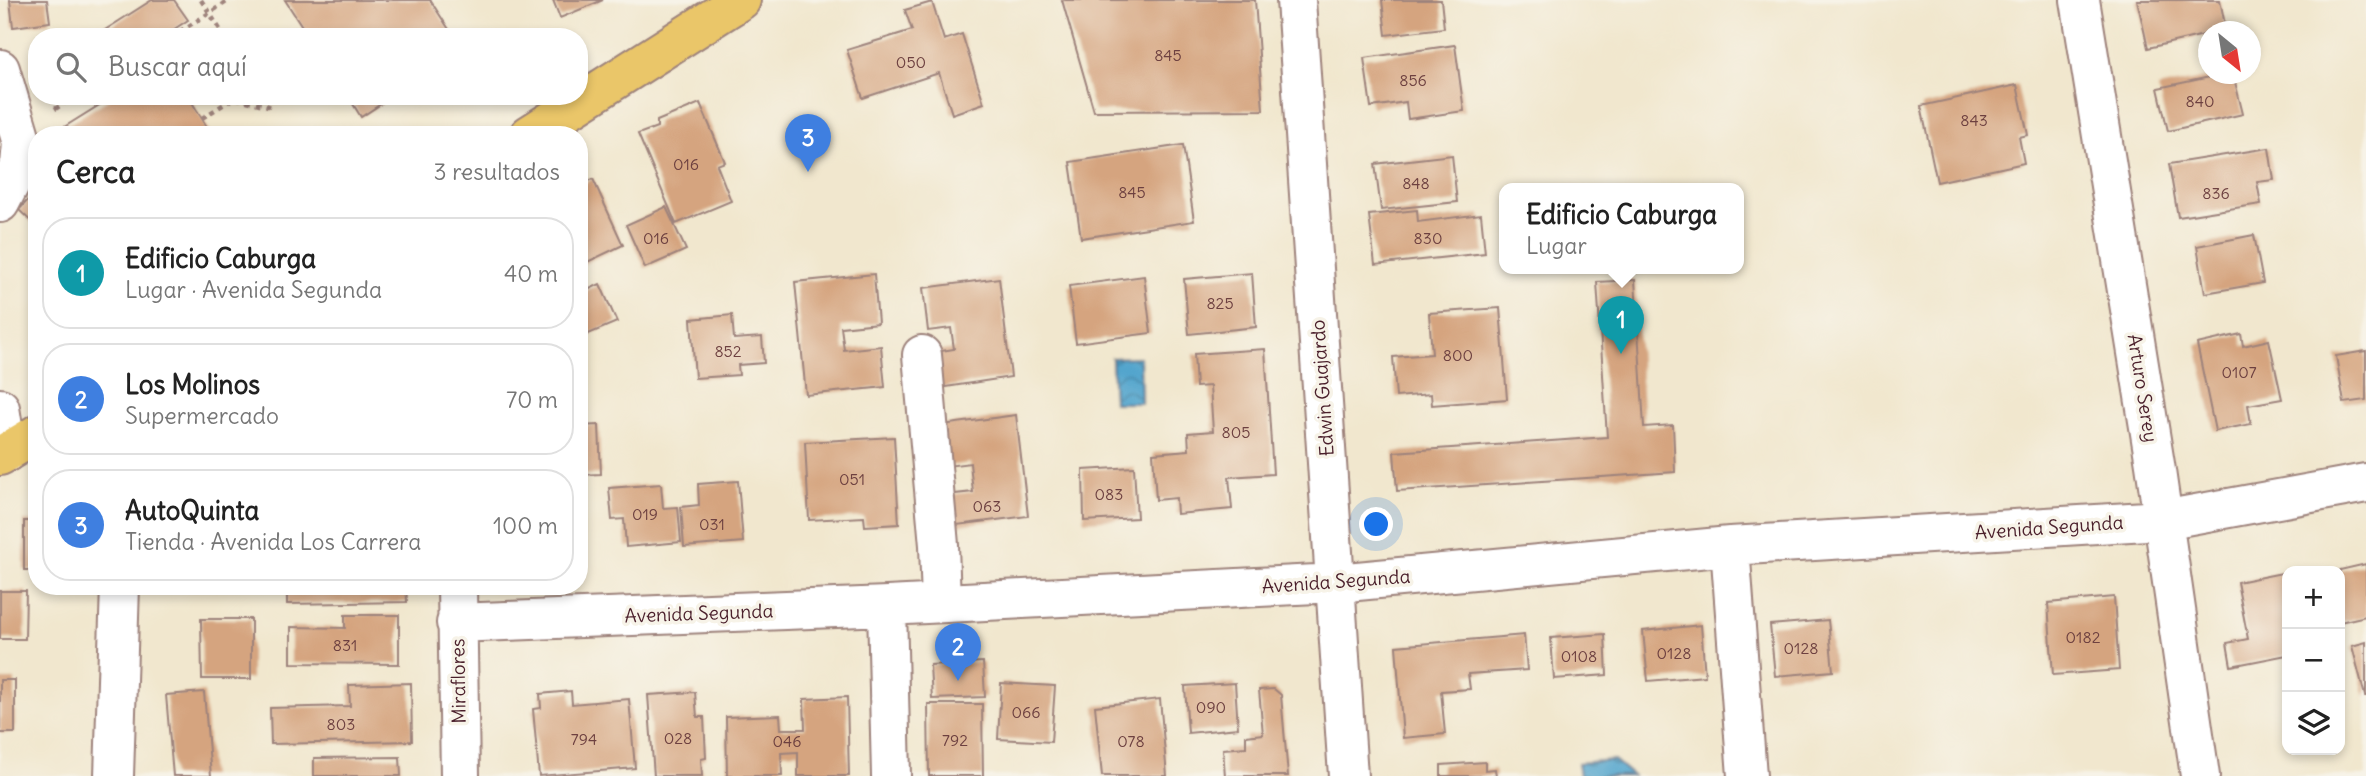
<!DOCTYPE html>
<html lang="es">
<head>
<meta charset="utf-8">
<style>
  body { margin:0; font-family:Delius,sans-serif; background:#f2f2f2; color:#222 }
  .controls { position:absolute; right:21px; bottom:21px; display:grid; overflow:hidden; border-radius:14px; box-shadow:0 4px 10px #0003 }
  .controls button { width:63px; height:63px; display:grid; place-items:center; padding:0; border:0; border-bottom:2px solid #e0e0e0; background:#fff; color:#222; font:35px sans-serif }
  .compass { position:absolute; left:2198px; top:21px; width:63px; height:63px; border-radius:50%; background:#fff; box-shadow:0 4px 10px #0003; rotate:150deg }
  .you { position:absolute; left:1377px; top:525px; width:24px; height:24px; margin:-18px; border:5px solid #fff; border-radius:50%; background:#1a73e8; box-shadow:0 0 0 10px #1a73e833 }
  .badge { display:grid; place-items:center; width:46px; height:46px; border-radius:50%; background:#1f6fb2; color:#fff; font-size:23px; font-weight:700 }
  .pin { position:absolute; translate:-50% -58px; filter:drop-shadow(0 2px 4px #0008) }
  .pin::after { content:''; position:absolute; top:37px; width:24px; height:21px; background:inherit; clip-path:polygon(0 0,100% 0,50% 100%) }
  .popup { position:absolute; left:1499px; top:183px; width:245px; height:91px; box-sizing:border-box; display:grid; place-content:center; border-radius:14px; background:#fff; filter:drop-shadow(0 2px 5px #0005); font-size:23px; white-space:nowrap; color:#767676 }
  .popup b { font-size:26px; color:#222 }
  .popup::after { content:''; position:absolute; left:50%; top:100%; margin-left:-14px; border:14px solid transparent; border-top-color:#fff }
  .list { margin:0; padding:0; list-style:none }
  h2 { display:flex; justify-content:space-between; align-items:center; height:91px; margin:0; padding:0 28px; font-size:30px }
  h2 small { font-size:23px; font-weight:400; color:#767676 }
  .list li { display:grid; grid-template-columns:46px 1fr auto; gap:21px; align-items:center; box-sizing:border-box; height:112px; margin:0 14px 14px; padding:0 14px; border:2px solid #e0e0e0; border-radius:28px }
  .list b { display:block; font-size:26px; white-space:nowrap }
  .list p { margin:0; font-size:23px; white-space:nowrap; color:#767676 }
  .list em { font-size:23px; font-style:normal; color:#767676 }
  .icon { flex:none; width:38px; height:38px; fill:none; stroke:currentColor; stroke-width:2; stroke-linecap:round; stroke-linejoin:round }
  .map { position:relative; flex:none; width:2366px; height:776px; overflow:hidden }
  .search { position:absolute; background:#fff; box-shadow:0 4px 10px #0003; left:28px; top:28px; width:560px; height:77px; display:flex; align-items:center; gap:18px; box-sizing:border-box; padding:0 24px; border-radius:28px; color:#767676; font-size:26px }
  .panel { position:absolute; background:#fff; box-shadow:0 4px 10px #0003; left:28px; top:126px; width:560px; height:469px; border-radius:28px }
  .map>svg:first-child { display:block }
  .water { fill:url(#water-waves); stroke:#4e627c; stroke-width:2 }
  .building { fill:#d5a47f }
  .lines { fill:none; stroke-linecap:round; stroke-linejoin:round }
  .minor-casing { stroke:#9e837c; stroke-width:42 }
  .major-casing { stroke:#9e837c; stroke-width:42 }
  .path { stroke:#9e837c; stroke-width:4.5; stroke-dasharray:5 5; stroke-linecap:butt }
  .minor { stroke:#fff; stroke-width:38 }
  .major { stroke:#eac669; stroke-width:38 }
  .labels { text-anchor:middle; dominant-baseline:central; stroke-width:7; stroke-linejoin:round; paint-order:stroke }
  .number-label { font-size:16px; fill:#6d4040 }
  .street-label { font-size:19px; fill:#4a1f2b; stroke:#f7f3e8 }
</style>
</head>
<body>
<div class="map">
<svg width="2366" height="776" viewBox="0 0 2366 776">
  <defs>
    <pattern id="water-waves" width="16" height="10" patternUnits="userSpaceOnUse" patternTransform="scale(1.75)"><rect width="16" height="10" fill="#52a5cd"/><path d="M0 5q4-4 8 0t8 0" fill="none" stroke="#4686a7"/></pattern>
  </defs>
  <rect width="100%" height="100%" fill="#f7f3e8"/>
  <filter id="ink" filterUnits="userSpaceOnUse"><feTurbulence type="fractalNoise" baseFrequency=".0143" numOctaves="2"/><feDisplacementMap in="SourceGraphic" scale="14" xChannelSelector="R" yChannelSelector="G"/><feConvolveMatrix kernelMatrix="1 2 1 2 8 2 1 2 1" color-interpolation-filters="sRGB"/></filter>
  <filter id="wash" filterUnits="userSpaceOnUse"><feTurbulence type="fractalNoise" baseFrequency=".00686" numOctaves="4" result="noise"/><feDisplacementMap in="SourceGraphic" scale="28" xChannelSelector="R" yChannelSelector="G"/><feGaussianBlur stdDeviation="1.57" result="paint"/><feColorMatrix in="noise" values="0 0 0 0 0 0 0 0 0 0 0 0 0 0 0 0 0 1.4 0 .05"/><feComposite in="paint" operator="in"/></filter>
  <g filter="url(#wash)">
    <rect width="100%" height="100%" fill="#f1e7ce"/>
    <!-- water -->
    <path class="water" d="M1140,357l1,46h-27l-2,-45z
      M1614,760l19,16h-53l-2,-13z"/>
    <g id="blocks">
      <!-- building -->
      <path class="building" d="M10,0h37l3,22 -37,5z
        M152,0h22l14,20 -26,17h-68z
        M285,0h145l24,37h-145z
        M553,0h50l-43,18z
        M1062,0h193l8,110 -169,1z
        M1382,0h59l3,28 -58,7z
        M2137,0h83l6,30 -18,2v2l-60,14z
        M932,2l12,38 18,-6 22,69 -32,11 -13,-41 -76,25 -16,-48 65,-20 -7,-20z
        M1455,45l9,66 -56,8 -2,-17 -35,5 -7,-49z
        M2224,74h9l10,40 -75,17 -10,-43z
        M2017,85l11,50 -9,2 5,26 -87,19 -16,-76z
        M114,96h74l24,39h-147l-4,-6z
        M348,96h45l-32,21z
        M700,103l25,59 -8,3 14,36 -55,23 -38,-90 19,-7v-6z
        M1183,145l11,76 -113,17 -11,-76z
        M2269,148l5,32 -17,2 4,22 -83,13 -9,-53z
        M1452,155l5,47 -76,8 -6,-46z
        M593,179l30,66 -44,21v-81z
        M35,192l2,1v34l-18,-17z
        M666,207l20,43 -41,18 -19,-43z
        M1417,210l1,12 63,-8 4,39 -110,12 -6,-50z
        M2254,235l9,48 -58,10 -8,-47z
        M1252,273l4,54 -67,7 -5,-55z
        M874,274l4,49 -37,4 3,23 37,-4 4,41 -79,8 -11,-113z
        M1144,276l7,57 -75,10 -7,-57z
        M999,278l12,99 -72,11 -4,-36 19,-3 -3,-21 -23,3 -5,-43z
        M1635,280l9,147 29,-2 2,47 -278,19 -3,-39 213,-15 -10,-155z
        M600,284l17,38 -38,16v-44z
        M1500,308l7,91 -75,6 -1,-11 -35,3 -3,-40 39,-3 -3,-41z
        M732,315l2,24 28,-2 2,26 -26,2 1,10 -44,3 -4,-59z
        M2241,334l2,12 26,-6 13,59 -34,6 3,19 -36,7 -18,-87z
        M1265,349l8,125 -44,3 3,32 -55,5 -1,-16 -20,2 -3,-47 36,-3 -1,-17 25,-2 -3,-45 -14,1 -2,-33z
        M2366,351v49l-22,3 -8,-47z
        M1016,415l12,101 -79,10 -3,-31 27,-3 -3,-29 -23,3 -5,-41z
        M599,425l2,49 -22,1v-49z
        M894,437l5,87 -34,2 -1,-9 -55,3 -4,-78z
        M1134,467l3,51 -53,3 -1,-51z
        M738,481l5,61 -59,5 -3,-40 18,-2 -1,-21z
        M661,484l2,24 15,-1 3,35 -55,5 -2,-28 -12,1 -3,-32z
        M579,503h2l3,53 -5,1z
        M24,521h13v49h-13z
        M2366,564v52l-26,6v-52z
        M2287,572v83l-56,11 -4,-23 21,-4 -11,-57z
        M287,586h119l1,16 -120,2z
        M0,591h26l-1,48h-25z
        M2114,597l5,73 -66,5 -5,-72z
        M345,615h54v49l-108,-1v-36l54,1z
        M201,619h50v60h-49z
        M1828,620l5,51 -58,5 -5,-51z
        M1701,625l4,51 -57,5 -5,-50z
        M1605,634l2,41 -53,4 -3,-41z
        M1524,635l3,35 -59,4 2,15 -29,2 4,43 -42,4 -7,-92z
        M2366,642v54h-1l-13,-50z
        M983,662l2,35 -53,2 -2,-34z
        M0,680h15v53h-15z
        M411,683l1,58 -141,3 -1,-36 80,-2 -1,-21z
        M1001,683l54,3 -4,56 -53,-3z
        M1235,683l3,45 -50,5 -3,-47z
        M1274,689l7,6 7,81h-63l-2,-27 23,-2v-11l17,-2 -4,-44z
        M571,691l1,13 57,-5 6,69 -96,8 -6,-67 8,-1 -1,-14z
        M204,692l7,84h-38l-7,-81z
        M695,692l2,25h7l2,41 -5,1 1,17h-48l-6,-81z
        M847,697l2,79h-51v-24l-17,1 1,23h-55l-1,-59 54,-2 1,14h24l-1,-30z
        M1160,699l7,77h-65l-7,-70z
        M928,704h54l1,72h-54z
        M400,757l1,19h-87v-18z
        M1485,762v8l10,-1 1,7h-55v-11z"/>
    </g>
  </g>
  <g filter="url(#ink)">
    <use href="#blocks" fill-opacity="0" stroke="#9e837c" stroke-width="2"/>
    <g class="lines">
      <defs>
        <path id="minor" d="M1296,0l52,776
          M2080,0l75,464 45,312
          M0,69l22,74 -2,22 -20,38
          M922,355l17,190 2,57
          M0,408l7,44
          M1730,546l17,230
          M457,586l3,190
          M887,606l4,170
          M456,623l431,-17 449,-23 394,-37 433,-26 203,-37
          M114,776l6,-190"/>
        <path id="major" d="M529,135l212,-135
          M0,456l37,-22"/>
      </defs>
      <!-- minor casing -->
      <use href="#minor" class="minor-casing"/>
      <!-- major casing -->
      <use href="#major" class="major-casing"/>
      <!-- path -->
      <path class="path" d="M201,0l24,37
        M171,37l59,-37
        M55,109l20,-13
        M202,118l32,-20 34,8 3,-10"/>
      <!-- minor -->
      <use href="#minor" class="minor"/>
      <!-- major -->
      <use href="#major" class="major"/>
    </g>
  </g>
  <g class="labels">
    <!-- number labels -->
    <g class="number-label">
      <text x="1168" y="55">845</text>
      <text x="911" y="62">050</text>
      <text x="1413" y="80">856</text>
      <text x="2200" y="101">840</text>
      <text x="1974" y="120">843</text>
      <text x="686" y="164">016</text>
      <text x="1416" y="183">848</text>
      <text x="1132" y="192">845</text>
      <text x="2216" y="193">836</text>
      <text x="656" y="238">016</text>
      <text x="1428" y="238">830</text>
      <text x="1220" y="303">825</text>
      <text x="728" y="351">852</text>
      <text x="1458" y="355">800</text>
      <text x="2239" y="372">0107</text>
      <text x="1236" y="432">805</text>
      <text x="852" y="479">051</text>
      <text x="1109" y="494">083</text>
      <text x="987" y="506">063</text>
      <text x="645" y="514">019</text>
      <text x="712" y="524">031</text>
      <text x="2083" y="637">0182</text>
      <text x="345" y="645">831</text>
      <text x="1801" y="648">0128</text>
      <text x="1674" y="653">0128</text>
      <text x="1579" y="656">0108</text>
      <text x="1211" y="707">090</text>
      <text x="1026" y="712">066</text>
      <text x="341" y="724">803</text>
      <text x="678" y="738">028</text>
      <text x="584" y="739">794</text>
      <text x="955" y="740">792</text>
      <text x="787" y="741">046</text>
      <text x="1131" y="741">078</text>
    </g>
    <!-- street labels -->
    <g class="street-label">
      <text transform="translate(1322 388) rotate(-94)">Edwin Guajardo</text>
      <text transform="translate(2143 388) rotate(81)">Arturo Serey</text>
      <text transform="translate(2049 527) rotate(-4)">Avenida Segunda</text>
      <text transform="translate(1336 581) rotate(-4)">Avenida Segunda</text>
      <text transform="translate(699 613) rotate(-2)">Avenida Segunda</text>
      <text transform="translate(458 681) rotate(-91)">Miraflores</text>
    </g>
  </g>
</svg>
<div class="controls">
<button>+</button>
<button>−</button>
<button><svg class="icon" aria-label="layers" viewBox="0 0 24 24"><path d="M12 4l9 5-9 5-9-5zM3 14l9 5 9-5"/></svg></button>
</div>
<svg class="compass" viewBox="-18 -18 36 36"><path d="M0-13l5 13h-10z" fill="#e53935"/><path d="M0 13l5-13h-10z" fill="#767676"/></svg>
<div class="you"></div>
<div class="pin badge" style="left:1621px;top:354px;background:#0f9aa8">1</div>
<div class="popup"><b>Edificio Caburga</b>Lugar</div>
<div class="pin badge" style="left:958px;top:681px;background:#3f7fe0">2</div>
<div class="pin badge" style="left:808px;top:172px;background:#3f7fe0">3</div>
<div class="search"><svg class="icon" aria-label="search" viewBox="0 0 24 24"><circle cx="10" cy="10" r="6"/><path d="M15 15l6 6"/></svg>Buscar aquí</div>
<section class="panel">
<h2>Cerca<small>3 resultados</small></h2>
<ul class="list">
<li><span class="badge" style="background:#0f9aa8">1</span><div><b>Edificio Caburga</b><p>Lugar · Avenida Segunda</p></div><em>40 m</em></li>
<li><span class="badge" style="background:#3f7fe0">2</span><div><b>Los Molinos</b><p>Supermercado</p></div><em>70 m</em></li>
<li><span class="badge" style="background:#3f7fe0">3</span><div><b>AutoQuinta</b><p>Tienda · Avenida Los Carrera</p></div><em>100 m</em></li>
</ul>
</section>
</div>
</body>
</html>
